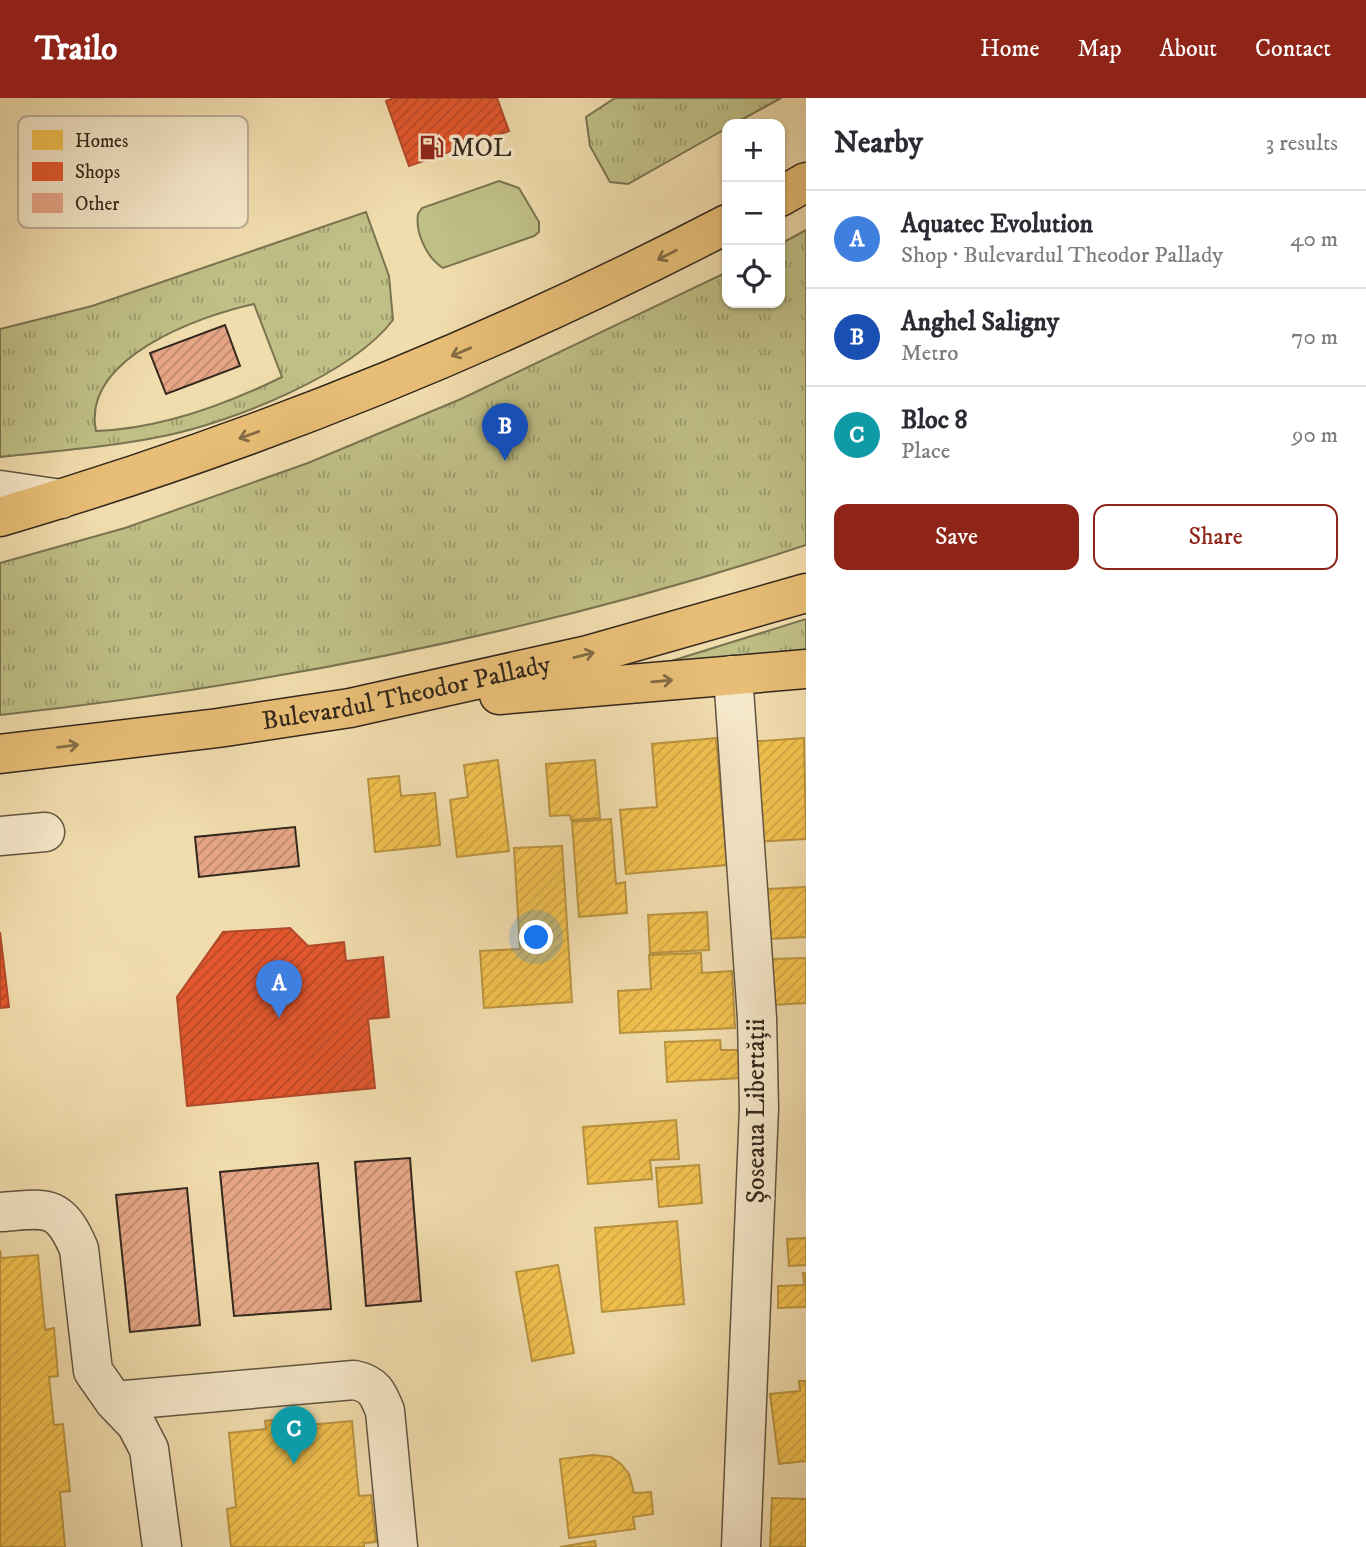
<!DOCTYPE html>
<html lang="en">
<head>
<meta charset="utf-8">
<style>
  body { margin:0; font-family:"IM FELL DW Pica",serif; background:#f2f2f3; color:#2b2b33 }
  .controls { position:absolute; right:21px; top:21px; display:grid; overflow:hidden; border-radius:14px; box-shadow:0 2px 5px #0004 }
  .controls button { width:63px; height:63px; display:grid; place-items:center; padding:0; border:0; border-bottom:2px solid #e1e1e2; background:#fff; color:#2b2b33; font:35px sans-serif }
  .you { position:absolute; left:537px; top:840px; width:24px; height:24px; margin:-18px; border:5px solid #fff; border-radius:50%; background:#1a73e8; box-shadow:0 0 0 10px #1a73e833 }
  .badge { display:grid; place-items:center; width:46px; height:46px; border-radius:50%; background:#8f2418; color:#fff; font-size:23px; font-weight:700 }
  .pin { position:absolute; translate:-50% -58px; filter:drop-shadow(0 2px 4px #0008) }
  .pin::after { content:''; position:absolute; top:37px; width:24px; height:21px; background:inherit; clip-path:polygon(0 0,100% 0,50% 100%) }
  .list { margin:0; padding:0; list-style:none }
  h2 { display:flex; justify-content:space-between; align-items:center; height:91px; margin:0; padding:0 28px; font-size:30px }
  h2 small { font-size:23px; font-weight:400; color:#7c7c81 }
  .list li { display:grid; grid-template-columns:46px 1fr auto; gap:21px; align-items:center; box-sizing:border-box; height:98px; padding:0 28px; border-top:2px solid #e1e1e2 }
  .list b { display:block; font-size:26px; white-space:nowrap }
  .list p { margin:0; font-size:23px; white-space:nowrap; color:#7c7c81 }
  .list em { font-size:23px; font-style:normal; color:#7c7c81 }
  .actions { display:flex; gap:14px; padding:21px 28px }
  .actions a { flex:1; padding:16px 0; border:2px solid #8f2418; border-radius:14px; text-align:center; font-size:24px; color:#8f2418 }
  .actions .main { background:#8f2418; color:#fff }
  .icon { flex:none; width:38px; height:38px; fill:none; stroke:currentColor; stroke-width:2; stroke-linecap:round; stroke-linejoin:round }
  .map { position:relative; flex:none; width:806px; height:1449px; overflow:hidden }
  header { display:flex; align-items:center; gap:42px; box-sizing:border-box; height:98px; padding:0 35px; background:#8f2418; color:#fff }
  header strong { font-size:33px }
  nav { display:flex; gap:38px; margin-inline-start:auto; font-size:24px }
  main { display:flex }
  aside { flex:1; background:#fff }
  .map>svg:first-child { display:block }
  .grass { fill:url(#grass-tufts); stroke:#797451; stroke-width:2; fill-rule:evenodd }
  .green { fill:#bfbf86; stroke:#797451; stroke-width:2 }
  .homes { fill:url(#homes-hatch); stroke:#b9933f; stroke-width:2 }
  .shops { fill:url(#shops-hatch); stroke:#af4929; stroke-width:2 }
  .building { fill:url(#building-hatch); stroke:#33281c; stroke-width:2 }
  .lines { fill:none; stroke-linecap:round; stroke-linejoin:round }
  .minor-casing { stroke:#625540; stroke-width:41 }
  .major-casing { stroke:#33281c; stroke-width:41 }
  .minor { stroke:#f6e8ca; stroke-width:38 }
  .major { stroke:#e8be76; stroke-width:38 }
  .oneway { stroke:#846c44 }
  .labels { text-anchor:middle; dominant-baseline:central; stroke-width:7; stroke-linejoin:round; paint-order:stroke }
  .poi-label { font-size:26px; fill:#33281c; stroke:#f6e8ca; text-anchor:start }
  .street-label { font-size:26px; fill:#33281c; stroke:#f6e8ca }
  .key { fill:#f6e8ca; stroke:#bcae96; stroke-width:2 }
  .key-label { font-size:19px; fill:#33281c }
</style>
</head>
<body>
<header>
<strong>Trailo</strong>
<nav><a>Home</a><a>Map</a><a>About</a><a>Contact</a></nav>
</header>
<main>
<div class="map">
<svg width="806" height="1449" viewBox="0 0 806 1449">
  <defs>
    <pattern id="grass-tufts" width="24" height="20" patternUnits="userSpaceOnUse" patternTransform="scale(1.75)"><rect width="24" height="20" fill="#bfbf86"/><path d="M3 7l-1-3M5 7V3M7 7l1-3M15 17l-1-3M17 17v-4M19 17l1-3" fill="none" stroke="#9c9b6d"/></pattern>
    <pattern id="homes-hatch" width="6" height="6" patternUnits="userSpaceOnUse" patternTransform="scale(1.75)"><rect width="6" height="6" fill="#f2c14e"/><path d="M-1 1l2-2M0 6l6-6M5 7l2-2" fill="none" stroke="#d0a644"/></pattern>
    <pattern id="shops-hatch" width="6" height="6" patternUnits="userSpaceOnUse" patternTransform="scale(1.75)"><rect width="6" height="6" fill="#e4572e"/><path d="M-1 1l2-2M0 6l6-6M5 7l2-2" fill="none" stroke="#b94826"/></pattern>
    <pattern id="building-hatch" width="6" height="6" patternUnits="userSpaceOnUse" patternTransform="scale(1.75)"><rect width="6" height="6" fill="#e6a686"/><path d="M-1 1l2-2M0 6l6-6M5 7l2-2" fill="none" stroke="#bb876d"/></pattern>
  </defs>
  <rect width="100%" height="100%" fill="#f1dcad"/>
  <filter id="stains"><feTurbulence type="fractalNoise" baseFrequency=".00286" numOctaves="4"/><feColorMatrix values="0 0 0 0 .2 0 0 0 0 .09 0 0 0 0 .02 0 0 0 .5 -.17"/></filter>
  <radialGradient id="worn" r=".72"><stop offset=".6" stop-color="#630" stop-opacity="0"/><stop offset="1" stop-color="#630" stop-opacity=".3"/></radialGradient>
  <!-- grass -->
  <path class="grass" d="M615,0h166l-47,26h-7v4l-99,56 -18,-2 -20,-36 -4,-29z
    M366,114l23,64 4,44c-42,55 -161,102 -229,116 -53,11 -110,15 -164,21v-128l92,-23zM254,206l28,73c-57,28 -122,52 -186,54 -15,-73 103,-115 158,-127z
    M806,132v315c-260,86 -534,140 -806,170v-152l125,-35 183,-65 153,-64 266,-127v31h53v-59z
    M806,521v31l-138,12z"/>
  <!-- green -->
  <path class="green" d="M499,83l20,7 20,34v10l-5,4 -91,32c-16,-10 -28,-35 -25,-54l4,-6z"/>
  <!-- homes -->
  <path class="homes" d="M716,640l11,127 -101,9 -6,-64 37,-3 -5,-63z
    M804,640l2,101 -52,3 -7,-100z
    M498,662l11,91 -52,6 -7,-57 18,-3 -4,-32z
    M595,662l5,58 -29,2 -1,-5 -20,1 -4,-52z
    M399,678l2,20 34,-3 5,52 -65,7 -7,-73z
    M611,721l5,65 9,-2 2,31 -48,4 -7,-95z
    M562,748l10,156 -88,6 -4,-57 40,-2 -6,-101z
    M806,789v50l-36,2 -3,-50z
    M707,814l2,38 -59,3 -2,-38z
    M701,855l1,20 30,-2 3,57 -115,5 -2,-42 33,-2 -2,-34z
    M806,860v45l-32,2 -3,-46z
    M720,942l1,10h19l1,28 -74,4 -2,-40z
    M676,1022l3,39 -29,1 2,19 -64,5 -5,-57z
    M699,1067l3,38 -43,4 -3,-39z
    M677,1123l7,83 -82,8 -7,-84z
    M806,1140v27l-17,1 -2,-27z
    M0,1152l1,8 37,-3 7,75 9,-2 4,48 -9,1 5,48 9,-1 7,67 -10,1 5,55h-65z
    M558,1167l16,88 -42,8 -16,-89z
    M803,1175h3v34l-28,1v-22l26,-1z
    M799,1283h7v80l-27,3 -9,-70 30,-3z
    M295,1320l1,8 56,-5 7,75 12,-1 5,47 -12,1v4h-133l-4,-38 9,-2 -7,-74 37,-4 -1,-8z
    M593,1357l18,2 10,7 8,10 5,19 17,-1 2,22 -20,3 2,12 -66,9 -9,-79z
    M772,1400l34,1v48h-36z
    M595,1443l1,6h-36z"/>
  <!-- shops -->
  <path class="shops" d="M394,0h103l12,33 -100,35 -23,-65z
    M290,830l18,18 36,-4 2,19 37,-4 6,60 -21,2 7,69 -188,18 -10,-109 46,-65z
    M0,834l9,75 -9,1z"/>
  <!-- building -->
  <path class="building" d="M225,227l15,41 -74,28 -16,-41z
    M295,729l4,39 -100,11 -4,-40z
    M410,1060l11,143 -55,5 -11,-144z
    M318,1065l13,146 -97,7 -14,-144z
    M187,1090l13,137 -70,7 -14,-137z"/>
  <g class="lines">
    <defs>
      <path id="minor" d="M0,392l61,9
        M733,577l24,343 2,90 -18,439
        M0,738l45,-4
        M0,1114c46,-3 59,-10 79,37l14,122 21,30 22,23 13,25 13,98
        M114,1303l240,-21c20,4 24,13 31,31l13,136"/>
      <g id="major">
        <path d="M780,99l26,-15"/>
        <path d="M0,419c252,-74 494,-172 727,-293"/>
        <path d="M499,597l307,-26"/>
        <path id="s1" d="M0,656l218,-26 132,-20 238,-53 218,-62"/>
      </g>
    </defs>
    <!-- minor casing -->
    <use href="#minor" class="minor-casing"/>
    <!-- major casing -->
    <use href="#major" class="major-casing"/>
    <!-- minor -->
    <use href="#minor" class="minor"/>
    <!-- major -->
    <use href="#major" class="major"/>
  </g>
  <!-- one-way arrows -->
  <defs><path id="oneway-shaft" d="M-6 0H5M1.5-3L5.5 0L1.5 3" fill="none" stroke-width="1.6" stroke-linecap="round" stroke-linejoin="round" transform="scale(1.75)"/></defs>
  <g class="oneway">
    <use href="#oneway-shaft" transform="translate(667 157) rotate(153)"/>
    <use href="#oneway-shaft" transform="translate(461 254) rotate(157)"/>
    <use href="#oneway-shaft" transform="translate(249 337) rotate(160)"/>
    <use href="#oneway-shaft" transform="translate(584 557) rotate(-14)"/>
    <use href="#oneway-shaft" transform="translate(662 583) rotate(-5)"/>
    <use href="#oneway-shaft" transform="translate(68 648) rotate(-7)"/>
  </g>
  <!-- icons -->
  <defs>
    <symbol id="fuel-bare" viewBox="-9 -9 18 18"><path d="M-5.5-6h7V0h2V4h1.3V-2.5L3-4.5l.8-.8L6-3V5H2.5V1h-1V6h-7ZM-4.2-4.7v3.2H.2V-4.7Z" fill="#8f2418" stroke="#f6e8ca" stroke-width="2.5" paint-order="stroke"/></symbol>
  </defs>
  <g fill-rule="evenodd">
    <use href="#fuel-bare" x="414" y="32" width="35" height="35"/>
  </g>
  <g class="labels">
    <!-- poi labels -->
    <g class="poi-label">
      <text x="451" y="50">MOL</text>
    </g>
    <!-- street labels -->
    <g class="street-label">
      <text stroke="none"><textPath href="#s1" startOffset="411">Bulevardul Theodor Pallady</textPath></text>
      <text transform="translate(756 1013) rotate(-90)">Șoseaua Libertății</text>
    </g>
  </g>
  <!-- legend -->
  <rect x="18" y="18" width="230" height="112" rx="10" class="key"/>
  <rect x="32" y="32" width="31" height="20" fill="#f2c14e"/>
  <rect x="32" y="64" width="31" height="19" fill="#e4572e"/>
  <rect x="32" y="95" width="31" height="20" fill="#e6a686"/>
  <g class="key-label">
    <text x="75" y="49">Homes</text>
    <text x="75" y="80">Shops</text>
    <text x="75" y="112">Other</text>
  </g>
  <rect width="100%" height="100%" filter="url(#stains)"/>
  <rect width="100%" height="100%" fill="url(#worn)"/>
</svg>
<div class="controls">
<button>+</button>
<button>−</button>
<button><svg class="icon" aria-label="locate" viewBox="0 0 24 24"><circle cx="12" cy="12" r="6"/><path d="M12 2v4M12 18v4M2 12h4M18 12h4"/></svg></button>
</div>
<div class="you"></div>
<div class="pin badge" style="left:279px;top:920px;background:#3f7fe0">A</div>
<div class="pin badge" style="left:505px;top:363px;background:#1a4fb4">B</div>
<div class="pin badge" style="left:294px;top:1366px;background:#0f9aa8">C</div>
</div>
<aside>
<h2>Nearby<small>3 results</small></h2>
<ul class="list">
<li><span class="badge" style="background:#3f7fe0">A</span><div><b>Aquatec Evolution</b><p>Shop · Bulevardul Theodor Pallady</p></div><em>40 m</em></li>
<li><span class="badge" style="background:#1a4fb4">B</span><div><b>Anghel Saligny</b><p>Metro</p></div><em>70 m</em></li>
<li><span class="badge" style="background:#0f9aa8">C</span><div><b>Bloc 8</b><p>Place</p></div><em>90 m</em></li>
</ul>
<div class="actions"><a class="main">Save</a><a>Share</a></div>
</aside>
</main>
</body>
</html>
